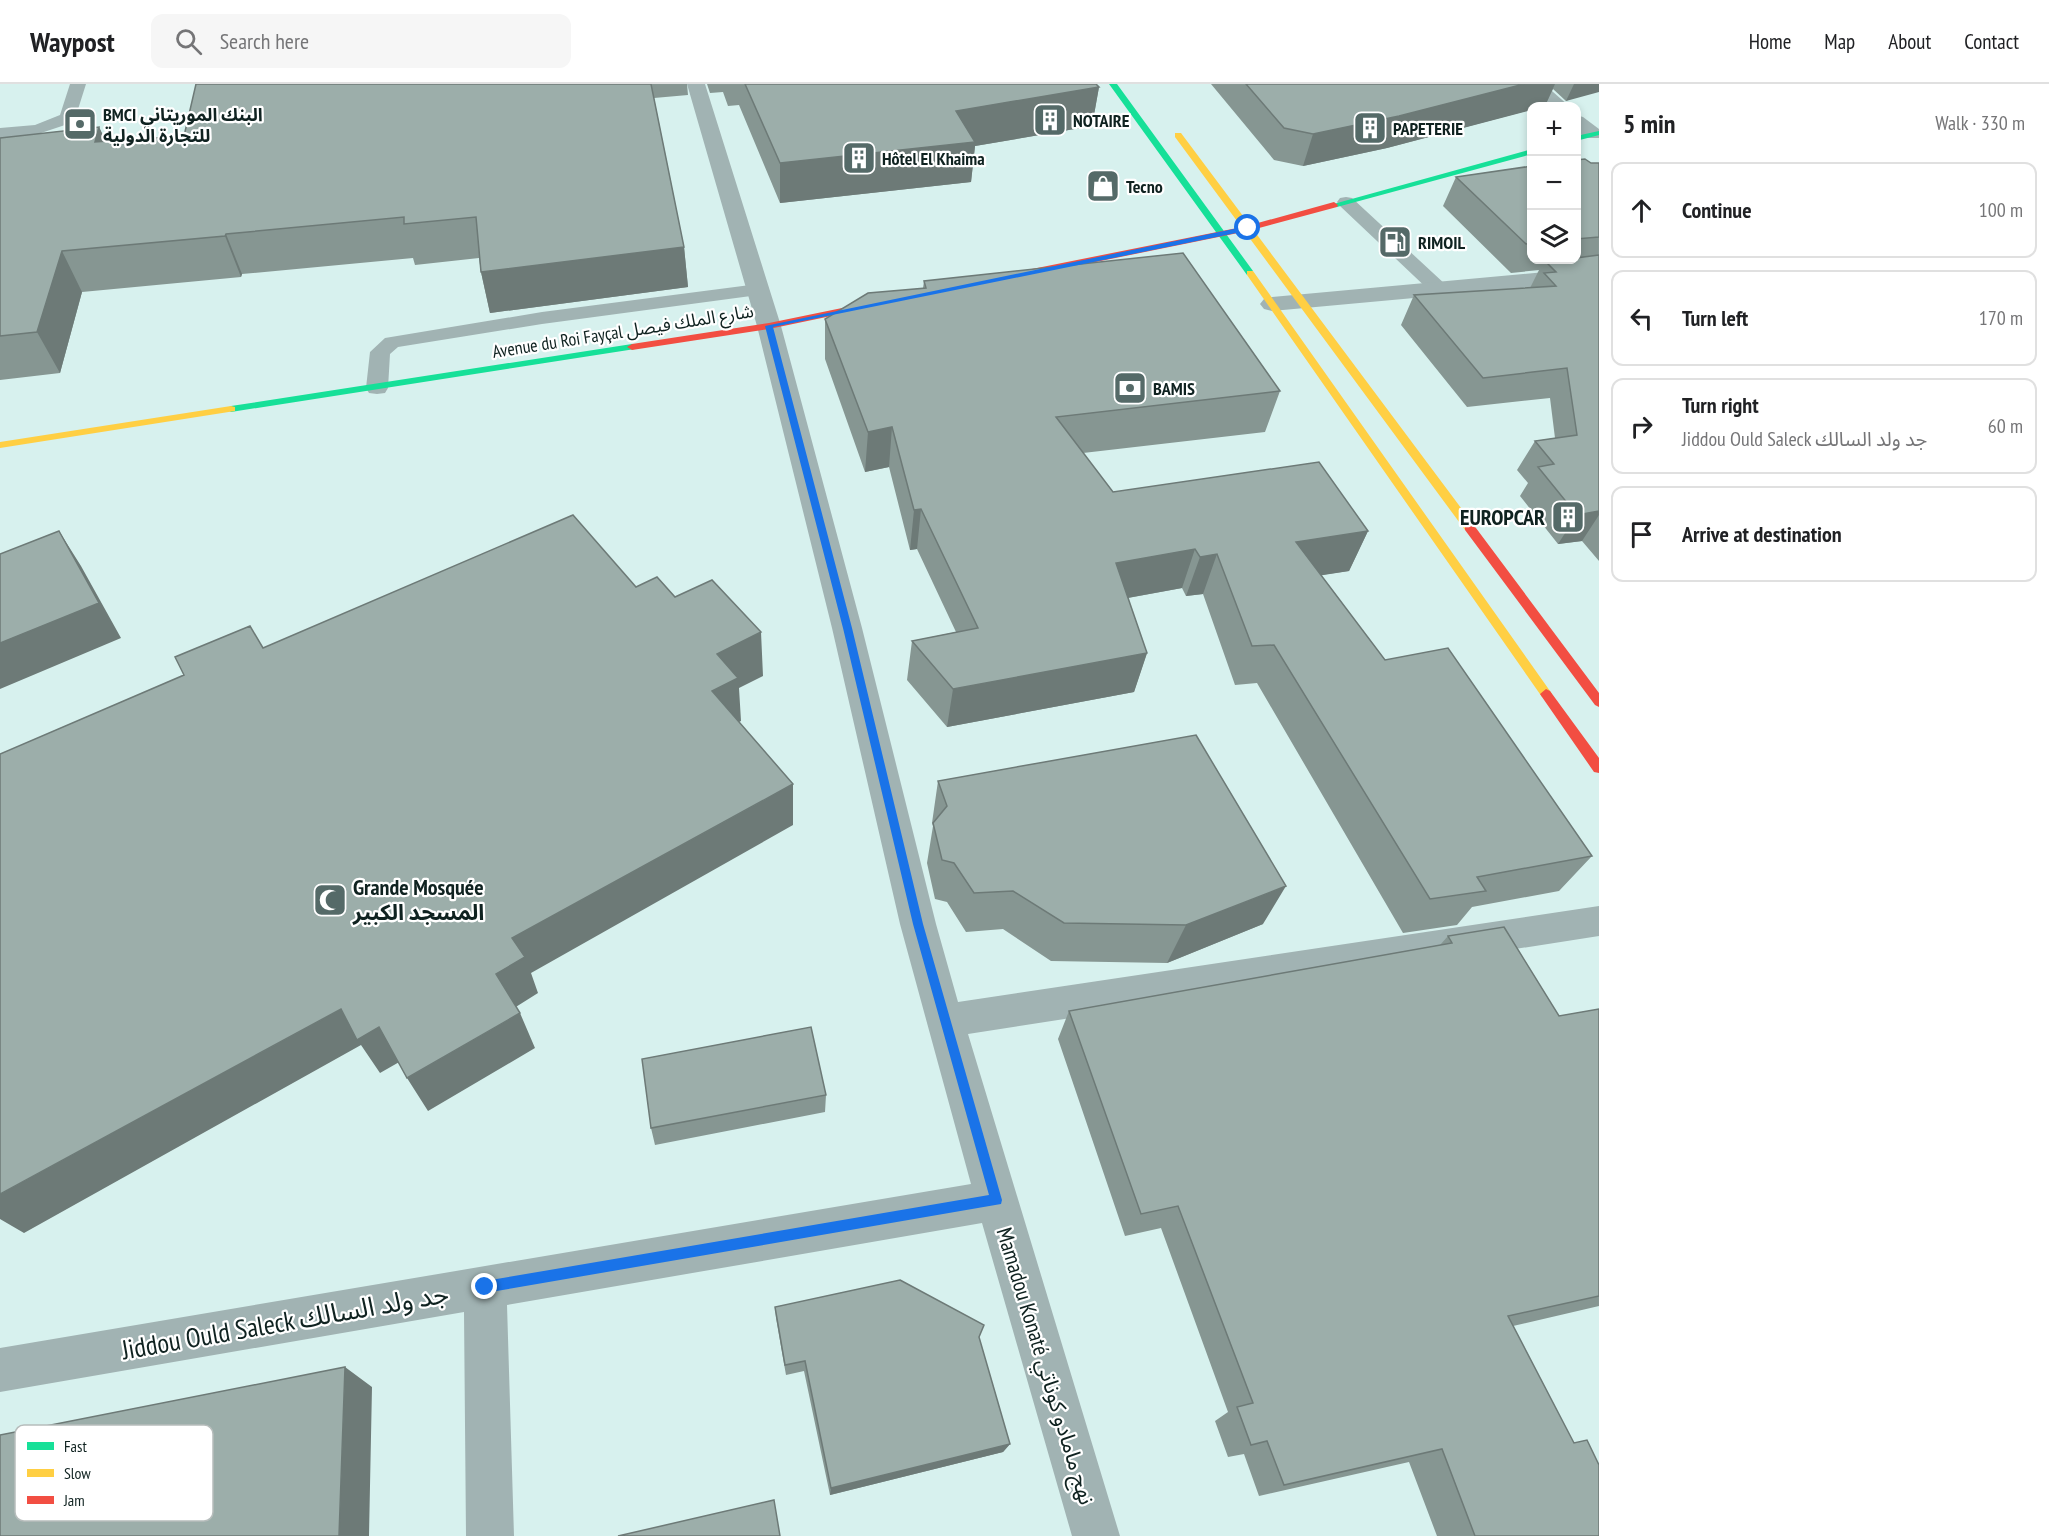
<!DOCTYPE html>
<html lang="en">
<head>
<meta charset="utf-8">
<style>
  body { margin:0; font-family:"PT Sans Narrow","Noto Sans Arabic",sans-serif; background:#f6f6f6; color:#202124 }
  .controls { position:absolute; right:18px; top:18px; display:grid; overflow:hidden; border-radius:12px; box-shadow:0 3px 9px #0003 }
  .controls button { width:54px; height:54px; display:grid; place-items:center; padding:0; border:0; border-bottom:2px solid #e0e0e0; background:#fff; color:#202124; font:30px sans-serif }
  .stop { position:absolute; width:18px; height:18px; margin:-14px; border:4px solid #1a73e8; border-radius:50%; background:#fff }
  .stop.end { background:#1a73e8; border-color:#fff; box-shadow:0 2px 6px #0008 }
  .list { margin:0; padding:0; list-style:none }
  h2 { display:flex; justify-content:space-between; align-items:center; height:78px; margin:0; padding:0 24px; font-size:26px }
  h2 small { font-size:20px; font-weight:400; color:#757577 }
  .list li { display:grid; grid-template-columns:39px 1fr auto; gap:18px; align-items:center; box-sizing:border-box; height:96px; margin:0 12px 12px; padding:0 12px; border:2px solid #e0e0e0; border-radius:12px }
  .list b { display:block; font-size:22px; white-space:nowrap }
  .list p { margin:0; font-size:20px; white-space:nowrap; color:#757577 }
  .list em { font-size:20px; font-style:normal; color:#757577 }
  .icon { flex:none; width:33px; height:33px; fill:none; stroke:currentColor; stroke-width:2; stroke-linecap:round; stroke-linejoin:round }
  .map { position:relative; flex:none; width:1599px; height:1452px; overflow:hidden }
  header { display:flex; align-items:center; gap:36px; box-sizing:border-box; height:84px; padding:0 30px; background:#fff; border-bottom:2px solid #e0e0e0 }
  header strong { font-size:28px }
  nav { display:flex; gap:33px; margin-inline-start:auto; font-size:21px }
  .search { width:420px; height:54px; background:#f6f6f6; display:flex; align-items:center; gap:15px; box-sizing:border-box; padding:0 21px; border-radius:12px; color:#757577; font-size:22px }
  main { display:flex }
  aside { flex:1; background:#fff }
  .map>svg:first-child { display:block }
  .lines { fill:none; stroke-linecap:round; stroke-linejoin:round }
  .lane { fill:#a1b3b3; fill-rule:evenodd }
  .street { fill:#a1b3b3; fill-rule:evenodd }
  .fast { fill:#16e098; fill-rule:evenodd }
  .slow { fill:#ffcf43; fill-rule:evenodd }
  .jam { fill:#f24e42; fill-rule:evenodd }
  .wall { fill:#869692 }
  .shaded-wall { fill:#6d7a77 }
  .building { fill:#9caeaa; stroke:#6d7a77; stroke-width:1.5 }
  .route { fill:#1a73e8 }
  .labels { text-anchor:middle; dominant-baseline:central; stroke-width:4.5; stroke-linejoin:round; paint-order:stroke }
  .far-poi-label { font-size:18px; font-weight:bold; fill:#0f2220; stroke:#fff; text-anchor:start }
  .far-street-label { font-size:18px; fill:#0f2220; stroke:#fff }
  .poi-label { font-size:22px; font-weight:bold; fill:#0f2220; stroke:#fff; text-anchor:end }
  .street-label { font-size:22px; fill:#0f2220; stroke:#fff }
  .near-street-label { font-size:27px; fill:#0f2220; stroke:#fff }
  .key { fill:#fff; stroke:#b7bdbc; stroke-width:1.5 }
  .key-label { font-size:16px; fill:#0f2220 }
</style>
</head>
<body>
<header>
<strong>Waypost</strong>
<div class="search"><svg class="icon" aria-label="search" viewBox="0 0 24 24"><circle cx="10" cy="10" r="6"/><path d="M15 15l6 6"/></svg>Search here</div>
<nav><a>Home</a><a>Map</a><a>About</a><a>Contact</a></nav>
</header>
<main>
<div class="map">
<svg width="1599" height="1452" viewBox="0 0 1599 1452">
  <rect width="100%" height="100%" fill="#d7f1ee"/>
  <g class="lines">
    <!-- lane -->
    <path class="lane" d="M70,0h16l-12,38 -39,13 -35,3v-10l35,-3 25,-10z
      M1346,113l6,1 94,87 3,4 -3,4h-14l-92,-87 -3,-4 3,-4z
      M758,200l7,2 3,4 -3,4 -223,30 -144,23 -8,7 -2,34 -3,5 -8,1 -8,-1 -3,-5 4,-36 15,-14 157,-26z"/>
    <!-- street -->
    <path class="street" d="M687,0h18l76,242 81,302 74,296 22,78 641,-96v30l-631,98 152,502h-48l-90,-313 -475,82 7,231h-48l-2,-224 -464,80v-44l971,-164 -71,-260 -68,-296 -75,-302z
      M1523,0h21l25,22h-21z
      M1576,31l7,2 16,12v9h-13l-10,-7z
      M1599,183v14l-327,30 -8,-2 -4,-5 4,-5 8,-2z"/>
    <!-- fast -->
    <path class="fast" d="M1109,0h8l136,187v4h-6z
      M1599,47v4l-23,6v-5z
      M1532,65v5l-195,53 -7,-2z
      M632,260l3,1v4l-404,63 -5,-3 5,-3z"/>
    <!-- slow -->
    <path class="slow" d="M1175,49h6l292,391v6h-8l-290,-393z
      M1247,187h6l297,420 2,3 -2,3h-8l-295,-422z
      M231,322l4,1v4l-235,37v-6z"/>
    <!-- jam -->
    <path class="jam" d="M1334,118l4,3 -1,2 -89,24 -226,46 -5,-3 5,-3 225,-45z
      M881,216l3,1v4l-115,24 -137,21 -5,-3 5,-3 137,-21z
      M1469,439l4,1 126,169v14l-4,-2 -130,-175v-6z
      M1546,605l4,2 49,67v15l-5,-1 -52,-75 -2,-3z"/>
  </g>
  <!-- wall -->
  <path class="wall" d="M196,0h491l1,11 -34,3 30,149 4,40 -198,26 -9,-41 -2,-14 -64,7 -2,-7 -171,16 -1,3 -159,15 -22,81 -60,7v-242l99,-11 7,14 78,-5z
    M707,0h389l3,3 -7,39 -117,20 -4,36 -191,21 -41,-98 -11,1 -5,-14 -13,1z
    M1211,0h388l-33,17 -13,-12 -8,17 -158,42 -84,18 -29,-6z
    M1576,76l15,3h8v398l-17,-20 -24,3 -38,-48 8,-13 -11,-13 18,-29 20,-3 -5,-40 -83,9 -66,-82 13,-30 116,-7 9,-18 -28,3 -68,-67 13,-29 76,-11v94h44z
    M924,197l356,110 -15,41 -182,21 30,39 255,39 -19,40 -28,4 64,85 207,196 -33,35 -87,16 -15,18 -54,8 -146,-250 -22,2 -32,-91 -17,2 -4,-8 -54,10 19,55 -13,39 -187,35 -40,-47 5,-39 44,-9 -39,-83 -7,1 -21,-83 -24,5 -40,-113v-40l98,-31z
    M938,697l325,143 -96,39 -116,-2 -48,-32 -37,3 -19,-30 -12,-3 -8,-36 6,-37 -1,-3z
    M1448,852l111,80 40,-7v297l-86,20 86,210h-162l-28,-74 -150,34 -15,-42 -16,3 -13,-36 13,-9 -67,-184 -36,8 -67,-197 11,-28 371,-66z
    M826,1011l-1,17 -170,33 -4,-17z
    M775,1223l204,30 31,107 -7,8 -173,43 -26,-124 -18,4 -10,-57z"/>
  <!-- shaded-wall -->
  <path class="shaded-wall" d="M1524,0h31l-10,22h-13v4l-145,38 -84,18 10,-32z
    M1574,0h25v8l-33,9z
    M1099,3l-7,39 -117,20 -4,36 -191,21v-40l176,-52z
    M99,43l18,39 -22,-24z
    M226,150l16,40 -1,3 -16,-41z
    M684,163l4,40 -198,26 -9,-41z
    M62,167l20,41 -22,81 -23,-41z
    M892,343l-3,40 -24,5 3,-40z
    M921,425l-4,40 -7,1 4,-40z
    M1599,427v4l-17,26 -24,3 19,-29z
    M59,447l22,35 40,72 -121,51v-46z
    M1368,447l-19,40 -70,11 17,-40z
    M1195,465l-13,39 -77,14 11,-39z
    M1217,470l-14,40 -17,2 14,-39z
    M761,548l2,44 -24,12 2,33 -25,13 -4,-43 5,-37z
    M1147,569l-13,39 -187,35 6,-38z
    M793,700v41l-262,148 7,20 -27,17 -15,-36 16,-36z
    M1286,802l-23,38 -96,39 19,-38z
    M341,925l38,18 22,34 -21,12 -19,-28 -337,188 -24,-14v-25z
    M520,929l15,35 -107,63 -21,-33z
    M345,1283l27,20 -3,149h-30z
    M1010,1360l-7,8 -173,43 1,-7z"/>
  <!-- building -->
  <path class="building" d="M196,0h455l33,163 -203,25 -5,-55 -72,7v-7l-178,17 -1,2 -163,15 -25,81 -37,4v-198l99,-11 -4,15 89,-6z
    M745,0h351l3,3 -143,24 19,31 -195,21z
    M1246,0h278l-125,32 -86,18 -29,-6z
    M1585,75l6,4h8v74l-23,2v-79z
    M1532,82v77l-6,1 -70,-67z
    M1183,169l97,138 -224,26 57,75 206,-30 49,69 -72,11 89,118 63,-12 144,208 -115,21 9,14 -56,8 -156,-254 -22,1 -35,-92 -17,3 -5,-8 -79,14 31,90 -194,36 -41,-48 66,-13 -57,-119 -7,1 -22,-83 -24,5 -43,-113 43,-26 58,-5 -2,-7z
    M1599,171v256l-22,4 -39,-48 16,-3 -19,-23 42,-6 -10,-67 -84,10 -69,-83 142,-9 -12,-13 12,-1 -12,-12h32v-2z
    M573,431l63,72 21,-10 18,20 37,-17 49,52 -44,22 21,24 -26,13 81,93 -281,154 13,19 -29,17 24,39 -113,65 -28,-51 -22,13 -16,-31 -341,185v-440l184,-79 -9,-18 75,-31 13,22z
    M59,447l40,72 -99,40v-89z
    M1196,651l90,151 -100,39 -122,-2 -51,-32 -39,2 -20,-30 -12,-3 -9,-37 14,-17 -9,-25z
    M1504,843l55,89 40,-7v287l-91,20 66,127 13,-3 12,25v71h-124l-33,-87 -158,36 -17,-44 -16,4 -14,-38 16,-4 -75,-197 -37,8 -72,-203 383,-68 -4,-7z
    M811,943l15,68 -175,33 -9,-69z
    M900,1196l84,45 -5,12 31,107 -179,44 -26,-127 -20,4 -10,-58z
    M345,1283l-6,169h-339v-101z
    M774,1416l6,36h-162z"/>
  <!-- route -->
  <path class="route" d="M1248,142l3,4 -478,97 79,301 71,296 79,276 -1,4 -516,89 -5,-1 -2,-5 2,-4 5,-2 504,-86 -76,-271 -70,-296 -78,-302z"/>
  <!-- icons -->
  <defs>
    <symbol id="building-square" viewBox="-11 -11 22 22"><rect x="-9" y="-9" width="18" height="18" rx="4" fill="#556a68" stroke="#fff"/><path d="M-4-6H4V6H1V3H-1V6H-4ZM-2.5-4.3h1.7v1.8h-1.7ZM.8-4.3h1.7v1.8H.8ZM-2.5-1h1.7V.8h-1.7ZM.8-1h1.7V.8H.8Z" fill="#fff"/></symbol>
    <symbol id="bank-square" viewBox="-11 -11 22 22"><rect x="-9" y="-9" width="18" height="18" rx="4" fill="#556a68" stroke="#fff"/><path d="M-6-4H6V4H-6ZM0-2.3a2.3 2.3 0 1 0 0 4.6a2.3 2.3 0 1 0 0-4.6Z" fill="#fff"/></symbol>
    <symbol id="shop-square" viewBox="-11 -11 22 22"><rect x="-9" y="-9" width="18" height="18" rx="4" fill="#556a68" stroke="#fff"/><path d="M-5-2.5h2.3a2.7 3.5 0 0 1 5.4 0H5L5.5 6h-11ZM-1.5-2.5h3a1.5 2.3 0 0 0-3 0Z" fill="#fff"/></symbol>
    <symbol id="fuel-square" viewBox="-11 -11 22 22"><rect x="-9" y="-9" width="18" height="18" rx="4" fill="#556a68" stroke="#fff"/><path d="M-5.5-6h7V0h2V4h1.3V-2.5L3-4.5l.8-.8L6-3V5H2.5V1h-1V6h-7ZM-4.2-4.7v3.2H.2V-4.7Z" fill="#fff"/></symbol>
    <symbol id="mosque-square" viewBox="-11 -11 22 22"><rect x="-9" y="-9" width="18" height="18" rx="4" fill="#556a68" stroke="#fff"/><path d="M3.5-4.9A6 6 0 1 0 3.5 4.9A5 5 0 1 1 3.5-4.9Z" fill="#fff"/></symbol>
  </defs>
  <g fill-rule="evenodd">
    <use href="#building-square" x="1031" y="17" width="38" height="38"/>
    <use href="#bank-square" x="61" y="21" width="38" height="38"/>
    <use href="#building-square" x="1351" y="25" width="38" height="38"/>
    <use href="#building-square" x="840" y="55" width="38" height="38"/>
    <use href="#shop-square" x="1084" y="83" width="38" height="38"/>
    <use href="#fuel-square" x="1376" y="139" width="38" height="38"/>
    <use href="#bank-square" x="1111" y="285" width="38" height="38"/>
    <use href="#building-square" x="1549" y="414" width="38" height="38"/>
    <use href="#mosque-square" x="311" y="797" width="38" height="38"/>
  </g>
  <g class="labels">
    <!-- far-poi labels -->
    <g class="far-poi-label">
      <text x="103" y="30">BMCI البنك الموريتاني<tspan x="103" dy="21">للتجارة الدولية</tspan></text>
      <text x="1073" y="36">NOTAIRE</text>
      <text x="1393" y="44">PAPETERIE</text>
      <text x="882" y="74">Hôtel El Khaima</text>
      <text x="1126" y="102">Tecno</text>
      <text x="1418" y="158">RIMOIL</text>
      <text x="1153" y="304">BAMIS</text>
    </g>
    <!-- far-street labels -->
    <g class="far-street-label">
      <text transform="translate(623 247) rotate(-9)">Avenue du Roi Fayçal شارع الملك فيصل</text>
    </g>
    <!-- poi labels -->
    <g class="poi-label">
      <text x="1545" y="433">EUROPCAR</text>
      <text x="353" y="803" text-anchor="start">Grande Mosquée<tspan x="353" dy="25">المسجد الكبير</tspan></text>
    </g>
    <!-- street labels -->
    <g class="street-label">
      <text transform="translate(1046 1282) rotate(73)">Mamadou Konaté نهج مامادو كوناتي</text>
    </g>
    <!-- near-street labels -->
    <g class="near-street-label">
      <text transform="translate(285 1237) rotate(-10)">Jiddou Ould Saleck جد ولد السالك</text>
    </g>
  </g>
  <!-- legend -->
  <rect x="15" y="1341" width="198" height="96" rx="9" class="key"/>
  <rect x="27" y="1358" width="27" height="8" fill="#16e098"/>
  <rect x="27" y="1385" width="27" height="8" fill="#ffcf43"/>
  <rect x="27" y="1412" width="27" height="8" fill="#f24e42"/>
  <g class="key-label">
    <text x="64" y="1368">Fast</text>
    <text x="64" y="1395">Slow</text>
    <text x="64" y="1422">Jam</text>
  </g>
</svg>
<div class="controls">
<button>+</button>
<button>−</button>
<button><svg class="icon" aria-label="layers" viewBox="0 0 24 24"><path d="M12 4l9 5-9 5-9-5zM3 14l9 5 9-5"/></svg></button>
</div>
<div class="stop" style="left:1248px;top:144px"></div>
<div class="stop end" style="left:485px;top:1203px"></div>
</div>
<aside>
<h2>5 min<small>Walk · 330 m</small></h2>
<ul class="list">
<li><svg class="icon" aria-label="ahead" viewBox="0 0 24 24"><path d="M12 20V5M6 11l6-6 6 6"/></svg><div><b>Continue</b></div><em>100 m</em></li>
<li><svg class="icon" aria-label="left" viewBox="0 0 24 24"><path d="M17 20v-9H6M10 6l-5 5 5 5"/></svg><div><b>Turn left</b></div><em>170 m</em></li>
<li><svg class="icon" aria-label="right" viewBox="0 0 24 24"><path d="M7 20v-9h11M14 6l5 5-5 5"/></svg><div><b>Turn right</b><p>Jiddou Ould Saleck جد ولد السالك</p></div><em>60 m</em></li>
<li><svg class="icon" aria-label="arrive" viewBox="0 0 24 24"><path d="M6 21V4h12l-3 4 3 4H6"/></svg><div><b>Arrive at destination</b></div></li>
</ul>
</aside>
</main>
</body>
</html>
